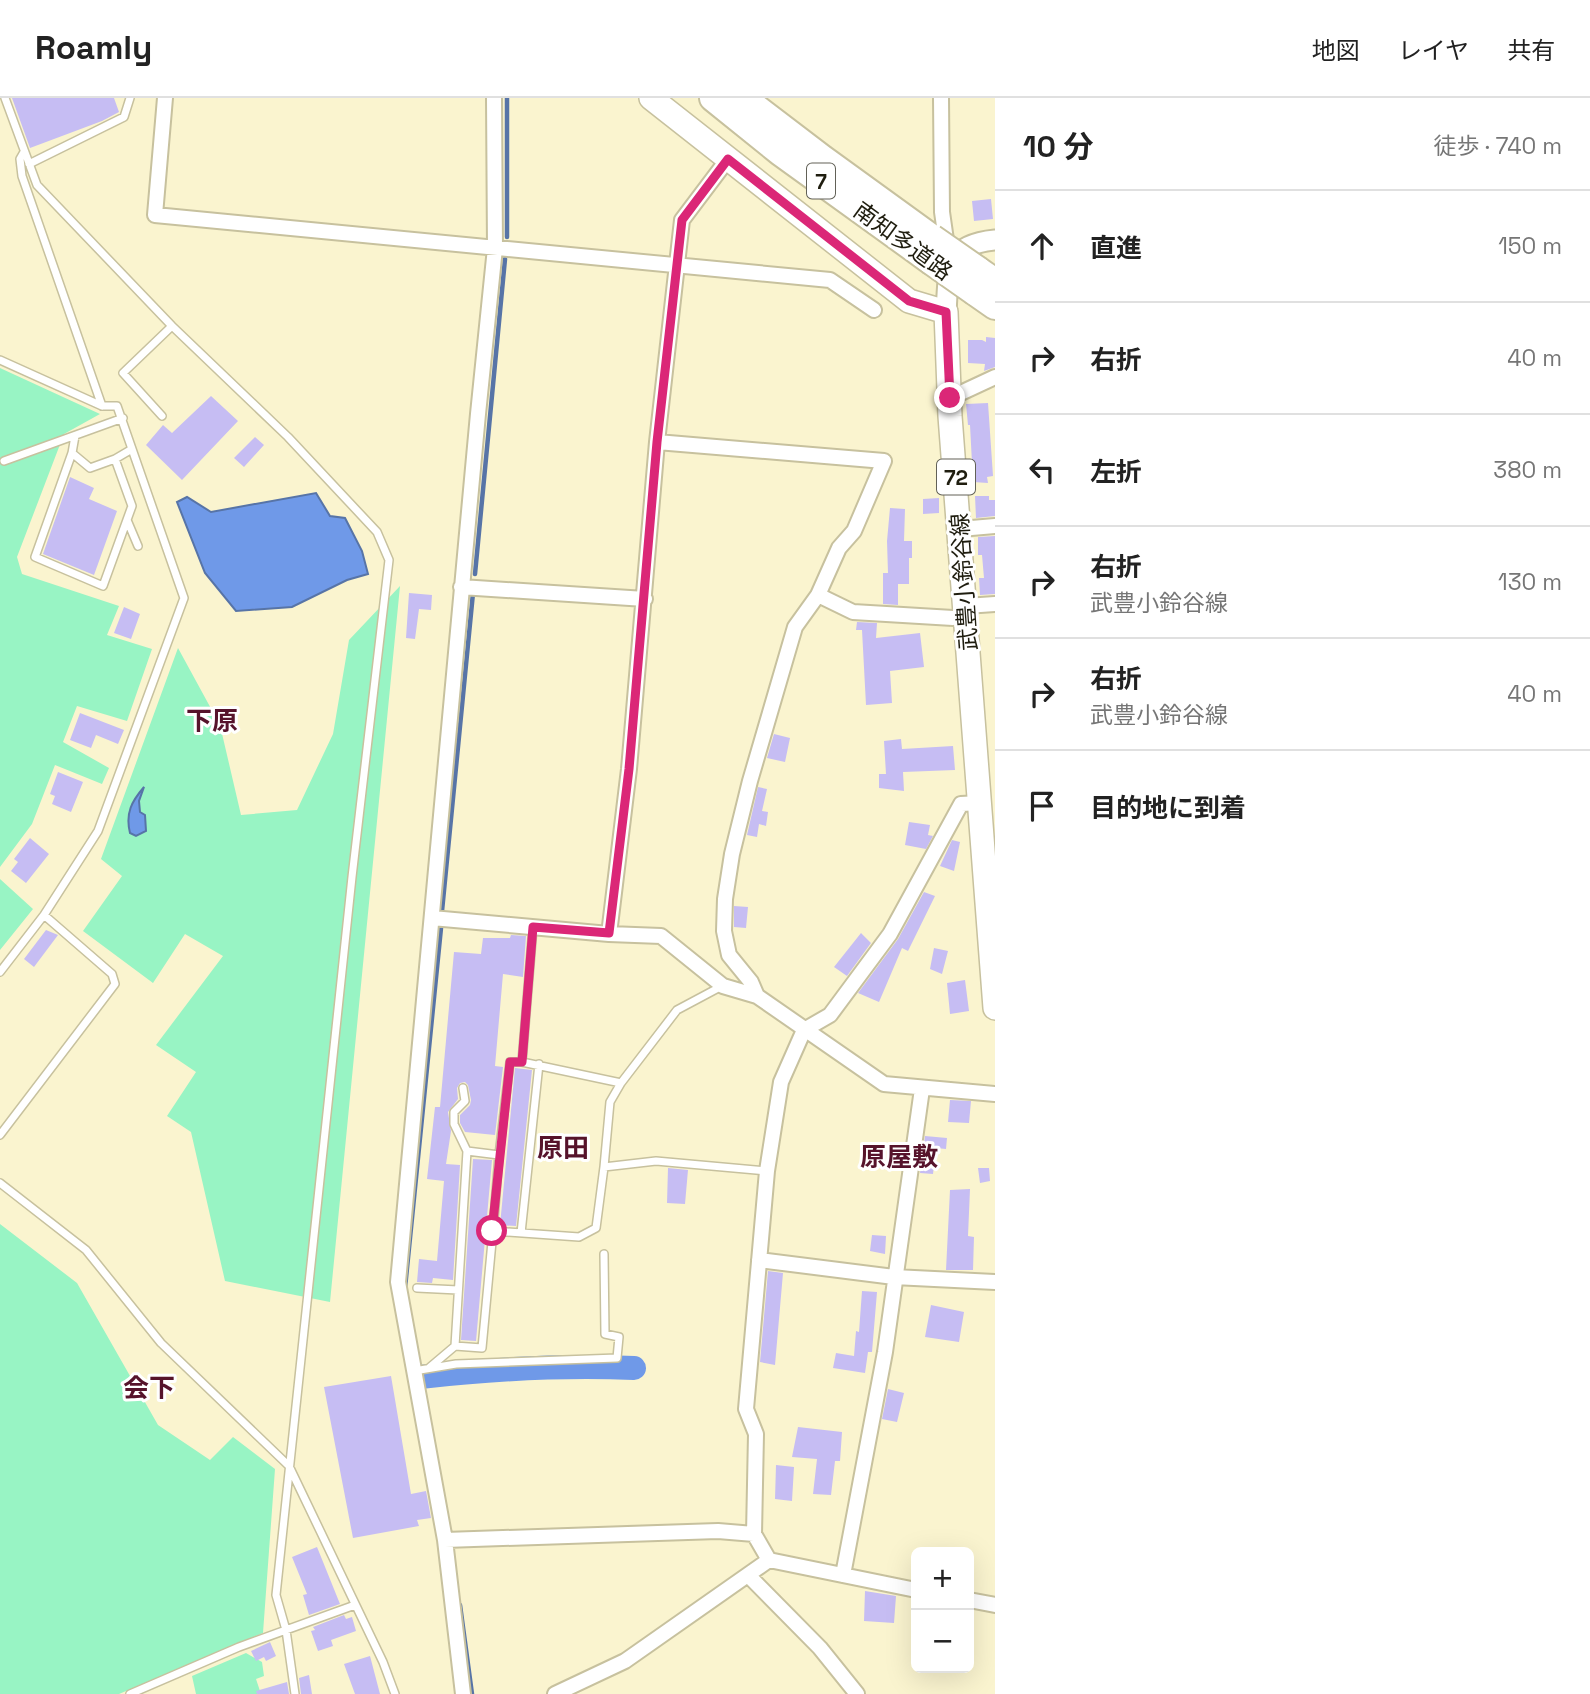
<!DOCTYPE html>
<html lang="ja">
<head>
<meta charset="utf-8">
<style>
  body { margin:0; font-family:"Space Grotesk","Noto Sans JP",sans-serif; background:#f2f2f2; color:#222 }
  .controls { position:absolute; right:21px; bottom:21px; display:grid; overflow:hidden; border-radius:10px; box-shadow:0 7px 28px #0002 }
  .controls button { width:63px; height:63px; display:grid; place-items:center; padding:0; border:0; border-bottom:2px solid #e0e0e0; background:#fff; color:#222; font:35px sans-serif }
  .stop { position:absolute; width:21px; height:21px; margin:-16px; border:5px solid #db2777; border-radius:50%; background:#fff }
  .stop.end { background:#db2777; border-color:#fff; box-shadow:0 2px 7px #0008 }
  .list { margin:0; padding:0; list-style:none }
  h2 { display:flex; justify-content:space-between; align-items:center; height:91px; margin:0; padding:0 28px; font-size:30px }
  h2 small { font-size:23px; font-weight:400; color:#767676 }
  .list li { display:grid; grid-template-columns:46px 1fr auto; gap:21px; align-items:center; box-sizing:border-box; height:112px; padding:0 28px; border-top:2px solid #e0e0e0 }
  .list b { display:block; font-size:26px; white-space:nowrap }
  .list p { margin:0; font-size:23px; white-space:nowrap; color:#767676 }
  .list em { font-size:23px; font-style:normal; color:#767676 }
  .icon { flex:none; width:38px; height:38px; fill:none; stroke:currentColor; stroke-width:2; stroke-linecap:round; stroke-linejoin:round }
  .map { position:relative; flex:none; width:995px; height:1596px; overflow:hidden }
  header { display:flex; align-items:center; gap:42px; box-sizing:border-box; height:98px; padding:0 35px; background:#fff; border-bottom:2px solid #e0e0e0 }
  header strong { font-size:33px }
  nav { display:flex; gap:38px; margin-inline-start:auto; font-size:24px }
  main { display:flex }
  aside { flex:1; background:#fff }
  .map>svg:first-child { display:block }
  .green { fill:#98f4c4 }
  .water { fill:#6f99e8; stroke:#5774a7; stroke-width:2 }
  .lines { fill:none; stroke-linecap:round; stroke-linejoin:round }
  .stream { stroke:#5774a7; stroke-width:4.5 }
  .river { stroke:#6f99e8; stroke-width:24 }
  .building { fill:#c6bdf3 }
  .service-casing { stroke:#c7c19e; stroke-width:10 }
  .minor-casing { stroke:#c7c19e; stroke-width:18 }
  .secondary-casing { stroke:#c7c19e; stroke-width:23 }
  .primary-casing { stroke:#c7c19e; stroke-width:26 }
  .motorway-casing { stroke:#c7c19e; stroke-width:30 }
  .service { stroke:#fff; stroke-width:7 }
  .minor { stroke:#fff; stroke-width:14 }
  .secondary { stroke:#fff; stroke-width:19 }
  .primary { stroke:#fff; stroke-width:23 }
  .motorway { stroke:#fff; stroke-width:26 }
  .motorway-bridge-casing { stroke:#c7c19e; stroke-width:30; stroke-linecap:butt }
  .motorway-bridge { stroke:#fff; stroke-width:26 }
  .route { stroke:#db2777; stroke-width:9 }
  .labels { text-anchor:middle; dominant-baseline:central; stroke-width:6; stroke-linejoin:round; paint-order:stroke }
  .shield { fill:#fff; stroke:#626157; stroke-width:2 }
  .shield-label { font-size:21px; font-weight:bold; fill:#1f1d0f }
  .street-label { font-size:23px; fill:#1f1d0f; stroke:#fff }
  .quarter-label { font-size:26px; font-weight:bold; fill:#56132b; stroke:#fff }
</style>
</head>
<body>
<header>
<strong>Roamly</strong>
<nav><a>地図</a><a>レイヤ</a><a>共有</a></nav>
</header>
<main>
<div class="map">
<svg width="995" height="1596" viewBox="0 0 995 1596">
  <rect width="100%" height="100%" fill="#faf4cf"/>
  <!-- green -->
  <path class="green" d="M0,270l100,46 -36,20 -47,123 5,17 97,32 -12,29 45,14 -25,72 -50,-15 -14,36 46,26 -7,16 -47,-19 -23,59 -32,43z
    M400,488l-70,716 -105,-21 -34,-149 -24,-16 29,-44 -40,-27 67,-89 -38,-22 -32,49 -70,-52 39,-55 -21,-17 77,-211 42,77 21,90 56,-5 36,-76 16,-94z
    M0,781l33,30 -33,41z
    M0,1126l77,59 81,142 52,35 23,-23 42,32 -12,164 -144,61h-119z
    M246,1555l16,9 2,14 -8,3 5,15h-65l-4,-18z"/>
  <!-- water -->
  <path class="water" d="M316,395l14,23 15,2 17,33 6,23 -21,6 -55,27 -56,4 -31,-38 -28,-71 10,-5 24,15z
    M144,689l-5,14 1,11 5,3 1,16 -10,5 -6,-3c-5,-20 2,-32 14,-46z"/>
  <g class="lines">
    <!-- stream -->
    <path class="stream" d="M507,139v-139
      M475,476l30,-315
      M442,813l31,-318
      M405,1190l36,-360
      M460,1507l12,89"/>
    <!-- river -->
    <path class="river" d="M420,1279c71,-8 143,-12 214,-9"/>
  </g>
  <!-- building -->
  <path class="building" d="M12,0h102l5,14 -17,9 -72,27z
    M991,101l2,20 -19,2 -2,-20z
    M986,239l9,1v29l-11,4 1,-7 -17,-1v-23h14l4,2z
    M211,298l27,25 -56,59 -36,-35 17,-20 9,8z
    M988,305l5,73 -6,1 1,6 -15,-1 -3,-57h-2l-2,-21z
    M255,339l9,8 -20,22 -10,-9z
    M70,379l24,11 -5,11 28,12 -23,64 -51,-21z
    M975,398h14v4h6v16l-19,2z
    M939,400v15l-16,1v-15z
    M890,410l15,1 -1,32h8v17h-3v26h-11v21l-15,-1v-31h5l-1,-32z
    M995,438v58l-15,1 -1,-17h5l-2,-23h-4v-18z
    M409,495l23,2 -1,15 -12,-1 -4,30 -9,-1z
    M124,509l16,7 -9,25 -17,-6z
    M857,524l20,1 -1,15 44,-5 4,34 -34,4 2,32 -26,2 -4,-75h-6z
    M80,615l44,17 -6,14 -22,-9 -5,13 -21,-8z
    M774,636l16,4 -5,24 -18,-4z
    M901,641l1,10 51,-3 2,24 -52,2 1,19 -25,-3v-14h7l-2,-33z
    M58,674l25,10 -12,30 -19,-8 3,-8 -5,-2z
    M758,689l9,2 -5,22 6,1 -2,14 -7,-2 -2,13 -10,-2z
    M909,724l21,3 -2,10 5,1 -7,13 -21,-4z
    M30,740l19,16 -23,29 -15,-12 7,-9 -4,-3z
    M952,742l8,2 -6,29 -14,-5z
    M924,794l11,4 -27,55 -6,-3 -23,54 -21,-9 40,-54z
    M734,808l14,1 -2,21 -12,-1z
    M46,832l12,5 -24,32 -10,-8z
    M861,835l10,10 -24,33 -13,-9z
    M511,837l15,1 -3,41 -20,-3 -8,92 8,1 -8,68 -30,-3 -5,-9v-8l10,-10 1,-5 -3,-15 -3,-3 -5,1 -3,5 1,11 -10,13 3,19 -5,33 14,1 -7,115 -20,-2 -1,5 -15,-1 2,-23 18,2 7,-80 -17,-2 8,-72h5l14,-155 27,2 2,-16h27z
    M934,850l14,3 -6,23 -12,-5z
    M965,882l4,31 -19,3 -3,-31z
    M515,970l17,2 -16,156 -16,-1z
    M950,1002l21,1 -2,22 -21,-1z
    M925,1038l22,2 -1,11 -10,-1 -3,26 -13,-1z
    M473,1061l19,1 -16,181 -15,-1z
    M668,1070l20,2 -3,34 -18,-1z
    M978,1070h11l1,13 -10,2z
    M970,1091l-2,47 6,1 -1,33h-27l4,-80z
    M872,1137l14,1 -1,18 -15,-3z
    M768,1173l15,2 -8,92 -15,-3z
    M862,1193l15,1 -5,60h-4l-3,21 -32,-5 3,-15 18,3 2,-25 3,1z
    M931,1207l33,7 -5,30 -34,-5z
    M391,1278l20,118 15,-3 5,27 -14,2 2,6 -66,12 -29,-151z
    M888,1291l16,4 -7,29 -15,-3z
    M798,1329l44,5 -2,29h-5l-4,34 -18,-1 4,-35 -25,-2z
    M776,1367l18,2 -2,34 -17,-2z
    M317,1449l23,57 -31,11 -6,-20 4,-1 -15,-37z
    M865,1493l31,5 -2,27 -30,-2z
    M344,1517l2,4 6,-2 4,14 -25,9 2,6 -15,5 -7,-20 4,-1 -2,-3z
    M270,1544l6,14 -10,5 -2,-4 -8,4 -5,-10z
    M370,1558l10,38h-25l-11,-30z
    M309,1577l3,19h-11l-2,-16z
    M287,1584l2,12h-32l-1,-3z"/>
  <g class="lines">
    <defs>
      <path id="service" d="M5,0l32,87 135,141 116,111 89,95 12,28 -37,317 -76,718 10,35 9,64
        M29,66l95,-47 6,-19
        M0,262l102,46
        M162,318l-39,-43 49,-47
        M75,338l-3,17 -37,104 68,29 29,-80 -17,-47
        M72,355l18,15 25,-9 17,-10
        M4,363l119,-43
        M127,422l11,26
        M533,829l-11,135 99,21 56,-73 45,-24
        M0,874l44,-57 54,-84 86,-233 -67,-192h-15l-80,-230 -2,-17 4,-7
        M463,990l2,13 -11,11v12l13,27
        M0,1037l115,-151 -3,-10 -68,-59
        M499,1057l11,-93h12
        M604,1069l52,-6 111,10
        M0,1085l86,67 75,93 128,123 94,196 12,32
        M521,1135l18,-169
        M417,1190l41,2
        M455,1248l12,-195 32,4 -6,76
        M429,1270l26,-22 27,2 11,-117 86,6 17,-9 8,-61 6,-65 11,-19
        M414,1273l42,-7 161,-6 2,-21 -14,-3 -1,-80
        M130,1596l109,-47 116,-42"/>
      <path id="minor" d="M165,0l-10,117 675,65 44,30
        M941,0l1,114 5,35
        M950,300l45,-21
        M657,344l227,19 -30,70 -15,17 -21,47 -23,32 -45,154 -18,73 -7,45 -1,32 5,24 22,27 6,14
        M960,431l35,-3
        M461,489l184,12
        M818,497l35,17 100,6
        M966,508l29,-2
        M432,820l177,16 52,2 62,50 34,10 127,88 111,10
        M609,836l20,-165 28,-327 25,-222 46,-61
        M759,1162l135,17 101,5
        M445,1442l273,-9 36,3
        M769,1462l-15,-26 2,-100 -10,-25 21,-238 14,-89 23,-52 26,-15 60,-81 71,-130 19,-1
        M748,1477l72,73 37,46
        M843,1477l42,-223 37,-263
        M969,1502l26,5
        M463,1596l-18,-154 -47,-258 80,-868 17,-166 -1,-150
        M555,1596l70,-33 144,-101 147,30"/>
      <path id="secondary" d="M946,214c3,-42 -2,-67 49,-72"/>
      <path id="primary" d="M651,0l258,203 37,11 4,104 45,592"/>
      <path id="motorway" d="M713,0l67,54 151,109
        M743,0l80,61 109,79
        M978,172l17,12
        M975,194l20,14"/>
    </defs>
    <!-- service casing -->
    <use href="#service" class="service-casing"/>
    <!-- minor casing -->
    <use href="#minor" class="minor-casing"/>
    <!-- secondary casing -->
    <use href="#secondary" class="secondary-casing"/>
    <!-- primary casing -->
    <use href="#primary" class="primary-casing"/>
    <!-- motorway casing -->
    <use href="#motorway" class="motorway-casing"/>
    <!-- service -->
    <use href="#service" class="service"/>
    <!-- minor -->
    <use href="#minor" class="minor"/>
    <!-- secondary -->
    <use href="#secondary" class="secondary"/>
    <!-- primary -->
    <use href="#primary" class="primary"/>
    <!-- motorway -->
    <use href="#motorway" class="motorway"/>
    <defs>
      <path id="motorway-bridge" d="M932,140l46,32
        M931,163l44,31"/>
    </defs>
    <!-- motorway-bridge casing -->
    <use href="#motorway-bridge" class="motorway-bridge-casing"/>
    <!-- motorway-bridge -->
    <use href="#motorway-bridge" class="motorway-bridge"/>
  </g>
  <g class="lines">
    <!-- route -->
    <path class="route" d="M492,1133l18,-169h12l11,-135 76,6 20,-164 28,-327 25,-222 46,-61 181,142 37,11 4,86"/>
  </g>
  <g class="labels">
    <!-- shield labels -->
    <g class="shield">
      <rect x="807" y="65.5" width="28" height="35" rx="5"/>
      <rect x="937" y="361.5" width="38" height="35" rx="5"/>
    </g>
    <g class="shield-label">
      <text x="821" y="83">7</text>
      <text x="956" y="379">72</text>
    </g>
    <!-- street labels -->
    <g class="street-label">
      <text transform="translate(903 143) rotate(36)">南知多道路</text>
      <text transform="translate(964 484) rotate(-94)">武豊小鈴谷線</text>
    </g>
    <!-- quarter labels -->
    <g class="quarter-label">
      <text x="212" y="623">下原</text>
      <text x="563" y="1050">原田</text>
      <text x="899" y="1059">原屋敷</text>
      <text x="149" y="1290">会下</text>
    </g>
  </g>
</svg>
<div class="controls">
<button>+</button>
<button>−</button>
</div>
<div class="stop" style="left:492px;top:1133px"></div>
<div class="stop end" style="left:950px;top:300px"></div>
</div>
<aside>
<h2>10 分<small>徒歩 · 740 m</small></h2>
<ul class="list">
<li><svg class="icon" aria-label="ahead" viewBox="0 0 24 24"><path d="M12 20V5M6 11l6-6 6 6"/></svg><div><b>直進</b></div><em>150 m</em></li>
<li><svg class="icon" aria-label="right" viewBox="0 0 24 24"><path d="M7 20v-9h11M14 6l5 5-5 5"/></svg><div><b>右折</b></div><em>40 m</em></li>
<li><svg class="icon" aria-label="left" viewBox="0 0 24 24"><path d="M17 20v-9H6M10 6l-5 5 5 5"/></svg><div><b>左折</b></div><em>380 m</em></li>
<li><svg class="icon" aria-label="right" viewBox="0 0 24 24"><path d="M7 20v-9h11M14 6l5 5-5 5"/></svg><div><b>右折</b><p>武豊小鈴谷線</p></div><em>130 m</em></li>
<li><svg class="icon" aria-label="right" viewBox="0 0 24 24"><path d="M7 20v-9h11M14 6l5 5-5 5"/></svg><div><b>右折</b><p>武豊小鈴谷線</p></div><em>40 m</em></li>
<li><svg class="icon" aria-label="arrive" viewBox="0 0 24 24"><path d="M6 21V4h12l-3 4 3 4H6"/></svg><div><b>目的地に到着</b></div></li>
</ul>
</aside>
</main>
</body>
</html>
